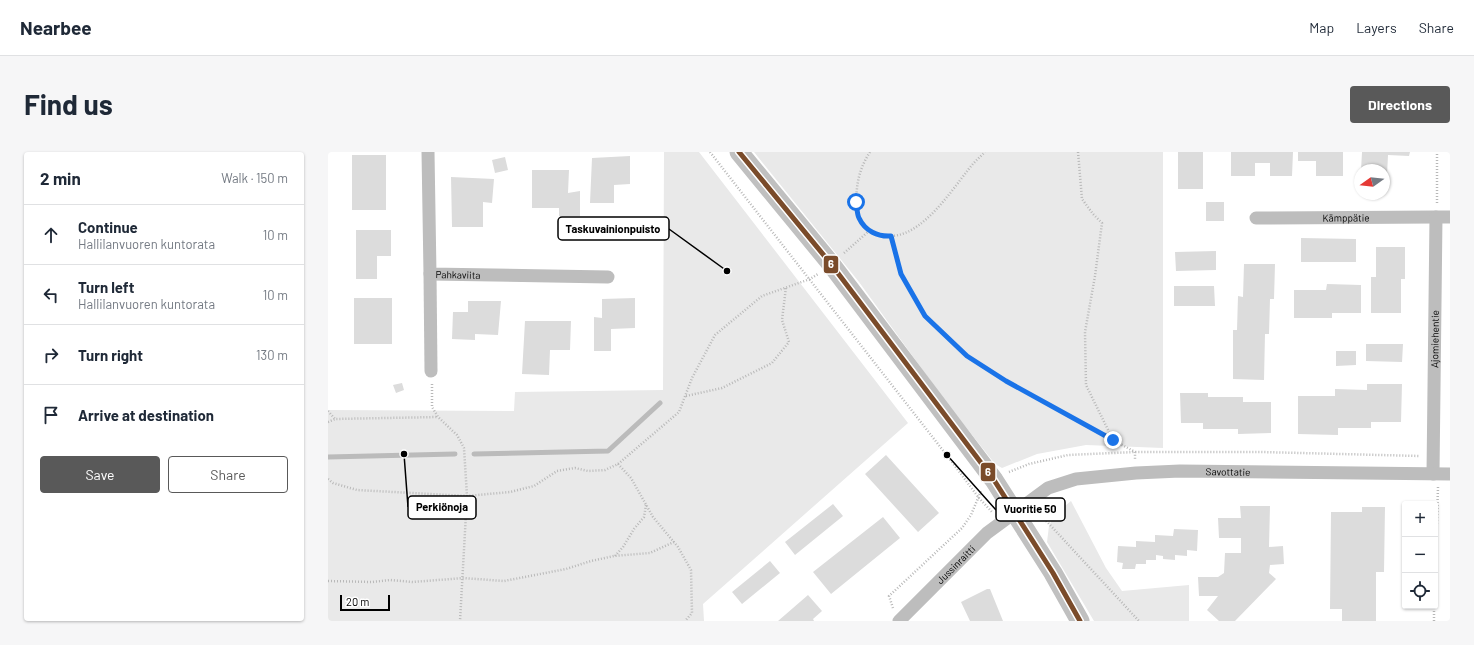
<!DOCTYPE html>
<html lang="en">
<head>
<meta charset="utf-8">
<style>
  body { margin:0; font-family:Barlow,sans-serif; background:#f6f6f7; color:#1f2937 }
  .controls { position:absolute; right:12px; bottom:12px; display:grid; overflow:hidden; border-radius:4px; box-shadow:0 1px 3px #0004 }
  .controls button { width:36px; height:36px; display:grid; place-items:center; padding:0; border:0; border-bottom:1px solid #e0e1e3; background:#fff; color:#1f2937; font:20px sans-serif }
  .compass { position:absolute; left:1026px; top:12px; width:36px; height:36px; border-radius:50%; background:#fff; box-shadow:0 1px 3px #0004; rotate:255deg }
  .scale { position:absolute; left:12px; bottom:10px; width:50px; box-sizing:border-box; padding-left:4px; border:2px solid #000; border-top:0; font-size:11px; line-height:14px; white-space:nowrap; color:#000; -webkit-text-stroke:3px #fff; paint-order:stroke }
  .stop { position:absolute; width:12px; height:12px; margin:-9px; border:3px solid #1a73e8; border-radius:50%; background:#fff }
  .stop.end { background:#1a73e8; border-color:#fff; box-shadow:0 1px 4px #0008 }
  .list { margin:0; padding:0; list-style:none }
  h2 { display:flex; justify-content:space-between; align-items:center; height:52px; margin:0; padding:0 16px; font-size:17px }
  h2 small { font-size:13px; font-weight:400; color:#747a83 }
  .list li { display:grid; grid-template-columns:26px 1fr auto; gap:12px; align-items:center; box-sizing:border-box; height:60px; padding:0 16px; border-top:1px solid #e0e1e3 }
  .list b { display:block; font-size:15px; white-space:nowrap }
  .list p { margin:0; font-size:13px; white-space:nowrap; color:#747a83 }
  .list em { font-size:13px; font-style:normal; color:#747a83 }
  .actions { display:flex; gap:8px; padding:12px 16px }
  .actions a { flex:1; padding:9px 0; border:1px solid #595959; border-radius:4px; text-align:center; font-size:14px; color:#595959 }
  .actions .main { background:#595959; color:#fff }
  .icon { flex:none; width:22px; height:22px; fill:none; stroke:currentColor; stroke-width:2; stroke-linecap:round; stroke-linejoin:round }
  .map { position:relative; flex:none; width:1122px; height:469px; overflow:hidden; border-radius:4px }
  header { display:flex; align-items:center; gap:24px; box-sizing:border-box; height:56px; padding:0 20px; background:#fff; border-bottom:1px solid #e0e1e3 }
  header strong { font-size:19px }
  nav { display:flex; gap:22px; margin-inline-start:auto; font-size:14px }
  .intro { display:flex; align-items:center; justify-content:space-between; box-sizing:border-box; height:96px; padding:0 24px }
  h1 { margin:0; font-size:28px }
  .button { padding:10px 18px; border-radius:4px; background:#595959; color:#fff; font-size:14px; font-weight:700 }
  main { display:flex; gap:24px; padding:0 24px }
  aside { flex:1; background:#fff; border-radius:4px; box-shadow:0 1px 3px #0004 }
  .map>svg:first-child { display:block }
  .green { fill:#e9e9e9 }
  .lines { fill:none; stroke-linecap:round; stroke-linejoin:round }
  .stream { stroke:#bbb; stroke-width:5 }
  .building { fill:#dcdcdc }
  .path { stroke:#b8b8b8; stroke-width:2.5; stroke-dasharray:1 2; stroke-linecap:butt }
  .street { stroke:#bdbdbd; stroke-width:13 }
  .secondary { stroke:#c0c0c0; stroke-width:19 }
  .bus-1-casing { stroke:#fff; stroke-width:8 }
  .bus-1 { stroke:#7a4b2a; stroke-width:5 }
  .route { stroke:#1a73e8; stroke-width:5 }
  .labels { text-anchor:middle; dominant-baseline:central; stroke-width:3.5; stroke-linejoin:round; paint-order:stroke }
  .street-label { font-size:10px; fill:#000; stroke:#fff }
  .leader { fill:none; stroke:#000; stroke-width:1.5 }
  .callout-dot { fill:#000; stroke:#fff; stroke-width:1.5 }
  .callout { fill:#fff; stroke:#000; stroke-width:1.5 }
  .callout-label { font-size:11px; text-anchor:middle; font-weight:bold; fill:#000 }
  .line-badge { stroke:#fff; stroke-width:1.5 }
  .badge-label { font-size:11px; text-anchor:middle; font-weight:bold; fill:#fff }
</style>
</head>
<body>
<header>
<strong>Nearbee</strong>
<nav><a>Map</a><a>Layers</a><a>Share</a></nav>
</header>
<div class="intro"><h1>Find us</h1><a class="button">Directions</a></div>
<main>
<aside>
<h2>2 min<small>Walk · 150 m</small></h2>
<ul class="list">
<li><svg class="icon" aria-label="ahead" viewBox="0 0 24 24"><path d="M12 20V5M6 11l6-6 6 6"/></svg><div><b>Continue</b><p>Hallilanvuoren kuntorata</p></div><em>10 m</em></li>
<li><svg class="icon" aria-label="left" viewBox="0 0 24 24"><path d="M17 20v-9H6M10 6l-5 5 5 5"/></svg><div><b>Turn left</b><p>Hallilanvuoren kuntorata</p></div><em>10 m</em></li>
<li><svg class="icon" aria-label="right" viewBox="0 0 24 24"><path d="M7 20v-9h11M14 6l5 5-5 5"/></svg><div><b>Turn right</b></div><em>130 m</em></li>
<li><svg class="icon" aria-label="arrive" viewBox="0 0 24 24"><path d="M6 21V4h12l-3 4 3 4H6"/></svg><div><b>Arrive at destination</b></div></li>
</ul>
<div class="actions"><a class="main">Save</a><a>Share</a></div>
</aside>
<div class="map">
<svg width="1122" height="469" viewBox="0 0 1122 469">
  <rect width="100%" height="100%" fill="#fff"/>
  <!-- green -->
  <path class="green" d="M336,0h35l209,271 -205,181 1,17h-376v-211l186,1 1,-19 148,-2z
    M426,0h409v296l-77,-3 -49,9 -35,14 -7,-4 -52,-66 -84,-116z
    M743,349l35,67 16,23 67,-6v36h-95l-47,-79 2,-16 6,-12z"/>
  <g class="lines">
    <!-- stream -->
    <path class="stream" d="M146,302l134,-3 52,-48
      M0,305l127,-3"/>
  </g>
  <!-- building -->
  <path class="building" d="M850,0h25v37h-25z
    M903,0h62l-1,24h-22v-13h-15v13h-24z
    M970,0h45v24h-27v-15h-18z
    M1034,0h48l-1,4 -21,-1 -1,21h-3v-6h-23z
    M24,3h34v55h-34z
    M302,4v28l-16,1v18h-24l2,-45z
    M177,5l3,13 -13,3 -3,-13z
    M204,18h37l-1,23 12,-2v25h-21v-8h-27z
    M123,25l43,2 -2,24 -9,-1v25h-31z
    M878,50h18v19h-18z
    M28,78h35v26h-14v23h-21z
    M973,86l55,1v23h-55z
    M1048,95h29v32h-4v34h-30v-36h5z
    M888,99v19l-40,1 -1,-19z
    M916,112h31l-1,35h-4l-1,35h-4l-1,46 -31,-1v-49h4l1,-34 5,1z
    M999,132l34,1v28h-29v5h-38v-28h32z
    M846,134h40l1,20h-41z
    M26,146h38v46h-38z
    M307,146v30l-24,1v22h-17v-34l8,1v-19z
    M140,149h33l-3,34 -23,-1v6l-23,-1 1,-27h15z
    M197,169h46l-1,29h-20l-1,25 -27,-1z
    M1038,192h37l-1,18 -36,-1z
    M1008,199h20v14l-20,1z
    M74,231l2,7 -8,3 -3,-8z
    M1039,232h35l-1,38h-30v6h-33v7l-40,-1v-38h37v-7l32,1z
    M852,241h28v4h35v5h28v31l-33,1v-5h-35v-6h-22z
    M558,303l53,58 -21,19 -53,-58z
    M505,352l10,12 -48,39 -10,-13z
    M912,354h30l-1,41 14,-1 1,18 -14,1 -1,8 7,6 -41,42h-16l-12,-11 11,-14h-19l-1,-19h20l6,-4 1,-20h16v-15h-22l-1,-20h23z
    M1034,355h23l-1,65h-8v49h-34v-12h-12l1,-97h31z
    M555,365l17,21 -69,56 -18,-22z
    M846,377l24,1 -1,21 -10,-1v6l-12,-1v5l-12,-1v-3l-7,-1v5h-10v4h-10l-1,5h-13l1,-6 -6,-1 1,-16 18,1v-6l19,1v-7l18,1z
    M442,409l10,12 -38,31 -10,-12z
    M659,437h3l13,32h-33l-9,-19z
    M480,443l14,16 -9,8 1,2h-36z"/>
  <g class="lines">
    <!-- path -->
    <path class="path" d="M382,0l242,310 27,36 13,14
      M542,0c-12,18 -16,40 -12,61 1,6 6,15 11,18 2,2 6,2 9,3 37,13 70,-39 90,-64 5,-7 11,-12 17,-18
      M750,0l4,47 11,15 9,9 -7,53 -10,56 1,53 27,55
      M1109,51v-51
      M563,84l10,38 24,42 42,40 39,25 129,71v7
      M516,101l25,-22
      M104,232v23l6,10 19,18 7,13 3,48 -7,125
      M358,244l36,-8 50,-25 17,-21 -7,-22 4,-33
      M0,259l7,8
      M0,270l7,-3 103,-2
      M290,312l13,14 22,39 25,30 13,23 1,43 -7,8
      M681,320l20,-8 39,-9 67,-3h126l159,4
      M0,327l5,4 24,7 110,6 43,-4 24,-6 23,-15 18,-3 13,3 17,-1 13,-6 61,-52 13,-34 23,-43 47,-39 48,-17 8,-5
      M710,360l101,109
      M287,404l8,-9 11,-18 10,-12 2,-12
      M0,429l44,1 18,-2 23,2 50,-4 41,3 62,-12 25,-8 23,-5 36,-3 24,-11
      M1107,432l3,-97
      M565,456l-4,-12 73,-68 9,-13 10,-24
      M1106,469v-15"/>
    <!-- street -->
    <g class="street">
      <path id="s1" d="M100,0l2,122 178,3"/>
      <path id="s2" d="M928,66l180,-1"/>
      <path d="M102,122l1,97"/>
      <path id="s3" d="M1105,322l3,-257h14"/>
      <path id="s4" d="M571,469l88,-88 61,-45 28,-9 60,-6 44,-2 270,3"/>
    </g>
    <!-- secondary -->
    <path class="secondary" d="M411,0l92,112 163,216 59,93 27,48"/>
    <defs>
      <path id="bus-1" d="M411,0l92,112 163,216 59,93 27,48"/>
    </defs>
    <!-- bus-1 casing -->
    <use href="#bus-1" class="bus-1-casing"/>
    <!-- bus-1 -->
    <use href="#bus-1" class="bus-1"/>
  </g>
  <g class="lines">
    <!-- route -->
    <path class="route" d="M528,50c1,5 1,12 3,16 6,13 19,19 32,18l10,38 24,42 42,40 39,25 107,59"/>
  </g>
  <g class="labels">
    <!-- street labels -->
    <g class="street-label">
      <text stroke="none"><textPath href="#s2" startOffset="90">Kämppätie</textPath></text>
      <text stroke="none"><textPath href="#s1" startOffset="150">Pahkaviita</textPath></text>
      <text stroke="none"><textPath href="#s3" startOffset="135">Ajomiehentie</textPath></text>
      <text stroke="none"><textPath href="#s4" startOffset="382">Savottatie</textPath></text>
      <text stroke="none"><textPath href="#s4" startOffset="80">Jussinraitti</textPath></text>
    </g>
  </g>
  <!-- callouts -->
  <path class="leader" d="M399 119L341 77M76 302L80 355M619 303L668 358"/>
  <g class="callout-dot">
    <circle cx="399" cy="119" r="4"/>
    <circle cx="76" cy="302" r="4"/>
    <circle cx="619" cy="303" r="4"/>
  </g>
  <g class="callout">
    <rect x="230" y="65" width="111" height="23" rx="4"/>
    <rect x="80" y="344" width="68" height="23" rx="4"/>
    <rect x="668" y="346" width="69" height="23" rx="4"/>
  </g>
  <g class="callout-label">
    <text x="285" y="81">Taskuvainionpuisto</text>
    <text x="114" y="359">Perkiönoja</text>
    <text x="702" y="361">Vuoritie 50</text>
  </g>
  <g class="line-badge">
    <rect x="495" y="103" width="16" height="19" rx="4" fill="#7a4b2a"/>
    <rect x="652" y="310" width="16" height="20" rx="4" fill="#7a4b2a"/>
  </g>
  <g class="badge-label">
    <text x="503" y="116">6</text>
    <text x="660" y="324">6</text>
  </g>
</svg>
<div class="controls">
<button>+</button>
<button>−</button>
<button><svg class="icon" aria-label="locate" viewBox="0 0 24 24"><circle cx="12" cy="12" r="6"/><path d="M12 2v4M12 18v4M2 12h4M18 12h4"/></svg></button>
</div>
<svg class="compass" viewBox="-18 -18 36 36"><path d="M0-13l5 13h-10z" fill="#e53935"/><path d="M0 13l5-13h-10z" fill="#747a83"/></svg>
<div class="scale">20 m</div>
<div class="stop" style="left:528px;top:50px"></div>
<div class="stop end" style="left:785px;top:288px"></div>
</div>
</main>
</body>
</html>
